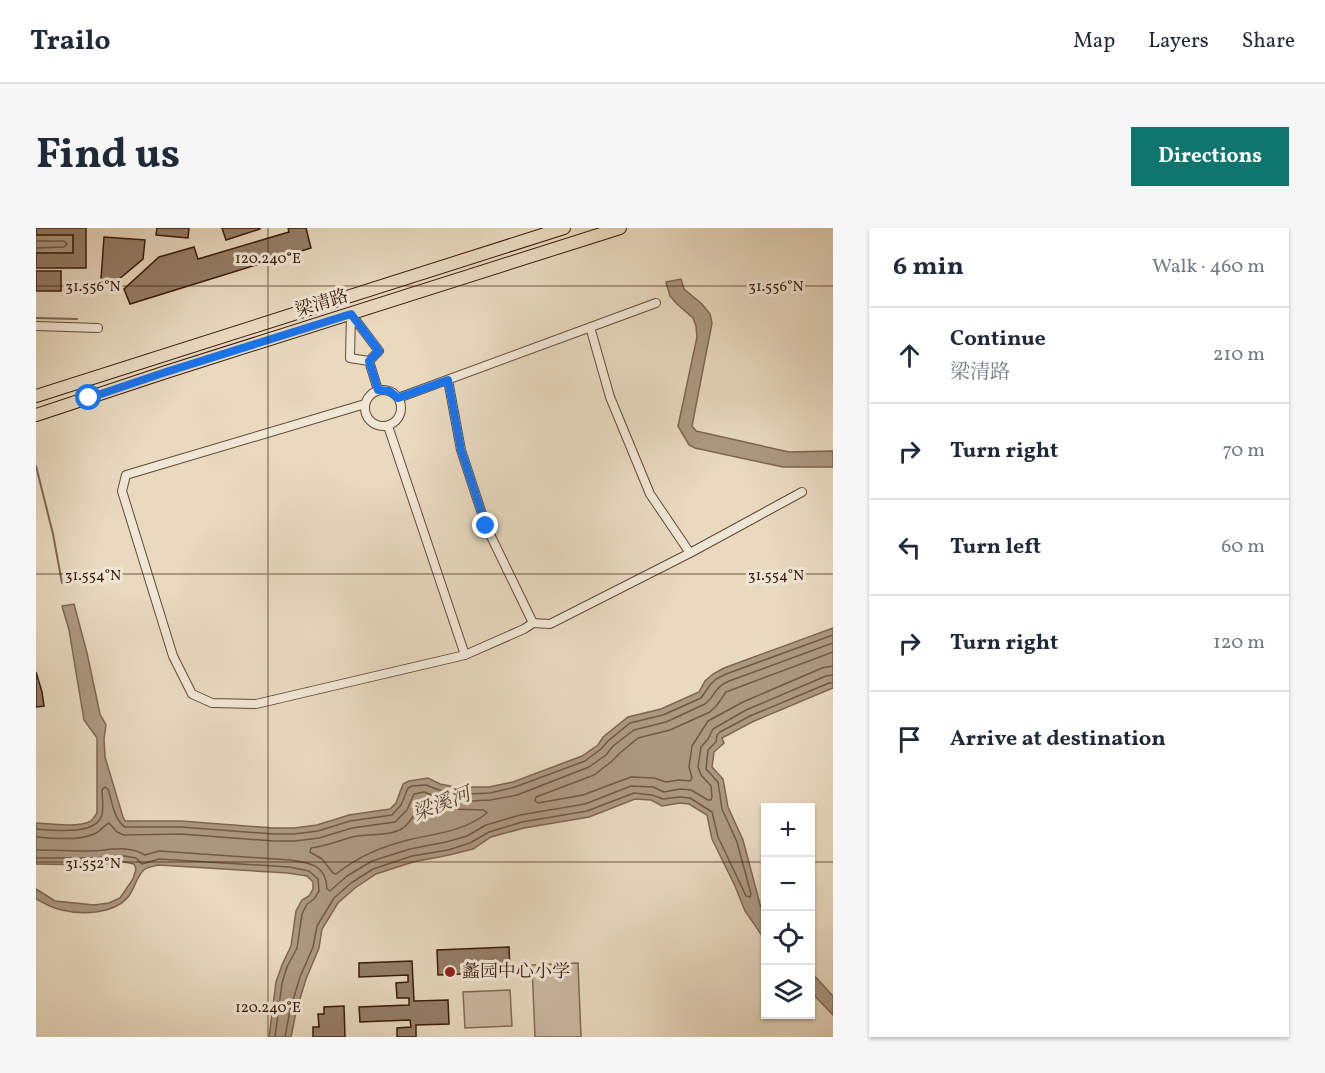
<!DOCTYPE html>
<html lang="en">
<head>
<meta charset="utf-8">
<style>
  body { margin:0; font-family:Vollkorn,"Noto Serif SC",serif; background:#f6f6f7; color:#1f2937 }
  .controls { position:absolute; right:18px; bottom:18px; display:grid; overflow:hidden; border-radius:0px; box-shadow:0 2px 4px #0004 }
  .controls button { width:54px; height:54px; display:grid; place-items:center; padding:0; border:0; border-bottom:2px solid #e0e1e3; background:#fff; color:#1f2937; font:30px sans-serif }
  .stop { position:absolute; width:18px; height:18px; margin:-14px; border:4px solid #1a73e8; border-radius:50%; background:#fff }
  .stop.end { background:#1a73e8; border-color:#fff; box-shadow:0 2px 6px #0008 }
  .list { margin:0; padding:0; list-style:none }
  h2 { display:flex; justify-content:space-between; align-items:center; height:78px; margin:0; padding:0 24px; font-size:26px }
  h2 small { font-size:20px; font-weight:400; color:#747a83 }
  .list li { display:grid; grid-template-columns:39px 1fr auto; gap:18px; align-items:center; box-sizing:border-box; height:96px; padding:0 24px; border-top:2px solid #e0e1e3 }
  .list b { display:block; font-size:22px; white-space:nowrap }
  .list p { margin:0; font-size:20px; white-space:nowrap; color:#747a83 }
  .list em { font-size:20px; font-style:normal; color:#747a83 }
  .icon { flex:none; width:33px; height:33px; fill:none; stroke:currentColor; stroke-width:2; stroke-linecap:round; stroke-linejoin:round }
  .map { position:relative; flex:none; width:797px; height:809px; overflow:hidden; border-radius:0px }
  header { display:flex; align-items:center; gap:36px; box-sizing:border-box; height:84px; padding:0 30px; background:#fff; border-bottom:2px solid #e0e1e3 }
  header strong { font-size:28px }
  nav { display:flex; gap:33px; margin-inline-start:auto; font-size:21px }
  .intro { display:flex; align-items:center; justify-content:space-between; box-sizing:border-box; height:144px; padding:0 36px }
  h1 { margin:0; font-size:42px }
  .button { padding:15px 27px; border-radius:0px; background:#0f766e; color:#fff; font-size:21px; font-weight:700 }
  main { display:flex; gap:36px; padding:0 36px }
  aside { flex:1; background:#fff; border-radius:0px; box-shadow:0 2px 4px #0004 }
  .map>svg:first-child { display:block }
  .green { fill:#cab8a0; stroke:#816854; stroke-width:1.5 }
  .water { fill:#ac9881; stroke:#7e6551; stroke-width:1.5 }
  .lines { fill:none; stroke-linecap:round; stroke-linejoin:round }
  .shore { stroke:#725844; stroke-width:1.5 }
  .stream { stroke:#7e6551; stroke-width:2 }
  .building { fill:#947d67; stroke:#381908; stroke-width:1.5 }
  .street-casing { stroke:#644936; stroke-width:10 }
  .primary-casing { stroke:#381908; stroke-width:14 }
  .street { stroke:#f0e6d5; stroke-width:8 }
  .primary { stroke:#e8d9bf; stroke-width:12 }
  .route { stroke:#1a73e8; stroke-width:8 }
  .ticks { fill:none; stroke:#381908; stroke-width:1.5; stroke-opacity:0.45 }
  .poi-dot { fill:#8f2418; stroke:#f0e6d5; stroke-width:2 }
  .labels { text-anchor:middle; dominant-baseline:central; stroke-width:6; stroke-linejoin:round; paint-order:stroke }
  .street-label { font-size:18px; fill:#381908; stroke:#f0e6d5 }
  .poi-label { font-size:18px; fill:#381908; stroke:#f0e6d5; text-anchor:start }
  .water-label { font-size:20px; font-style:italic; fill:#614532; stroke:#f0e6d5 }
  .ticks-label { font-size:15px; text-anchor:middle; fill:#381908; stroke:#f0e6d5; stroke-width:6; stroke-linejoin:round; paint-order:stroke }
</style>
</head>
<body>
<header>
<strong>Trailo</strong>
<nav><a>Map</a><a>Layers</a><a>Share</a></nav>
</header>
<div class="intro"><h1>Find us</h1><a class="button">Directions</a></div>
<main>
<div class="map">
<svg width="797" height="809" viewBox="0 0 797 809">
  <rect width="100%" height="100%" fill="#e8d9bf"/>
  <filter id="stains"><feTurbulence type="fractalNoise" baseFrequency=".00333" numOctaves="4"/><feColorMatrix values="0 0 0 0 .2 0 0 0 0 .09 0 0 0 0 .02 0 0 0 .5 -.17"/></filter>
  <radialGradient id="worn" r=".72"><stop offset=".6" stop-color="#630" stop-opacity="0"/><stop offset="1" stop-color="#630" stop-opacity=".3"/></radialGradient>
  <!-- green -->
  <path class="green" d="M542,735l3,74h-46l-3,-72z
    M474,762l2,36 -47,2 -2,-36z"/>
  <!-- water -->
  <path class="water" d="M0,7h37v18h-37z
    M645,51l3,10 18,15 8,10 2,9 -20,103 4,5 93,21 44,-1v16h-50l-88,-19 -6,-3 -11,-19 19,-89 -1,-11 -3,-8 -16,-14 -7,-8 -4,-14z
    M38,376l13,49 13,61 6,11 -2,14 1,18 18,60 2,4h56l93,7h20l23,-3 32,-10 41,-6 6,-6 7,-19 6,-3 19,-3 12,6 15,3h34l24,-5 69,-26 16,-11 5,-8 25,-20 33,-8 38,-17 6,-11 8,-7 11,-6 109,-40v60l-81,34 -30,16 2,5 -10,9 -2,15 11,12 5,28 15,33 18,68 4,7v25l-20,-29 -10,-25 -23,-47 -5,-24 -18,-11 -9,-1 -18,3 -11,-6 -16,-1 -46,18 -65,11 -33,9 -18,12 -24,6 -36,7 -37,12 -21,14 -17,15 -16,26 -3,19 -13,31 -10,33 -5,25h-22l7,-55 6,-17 9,-19 5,-35 6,-11 7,-4 4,-7v-7l-6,-6 -19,-3 -130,-8c-4,1 -10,2 -13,4 -9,7 -10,20 -17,28 -14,17 -46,18 -66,13 -9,-1 -18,-7 -26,-11v-10l19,12 39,4 15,-2 11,-5 13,-19 3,-10 -2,-5 -10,-2 -32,3 -56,-1v-41c14,1 42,5 55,-2 3,-3 4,-5 6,-8v-75l-13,-18 -15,-90 -7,-24z
    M774,743l23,25v19l-22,-23z"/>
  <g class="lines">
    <!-- shore -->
    <path class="shore" d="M0,13h28l3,3 -3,3 -28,1
      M797,424l-107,40 -9,13 -7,7 -40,18 -32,8 -18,15 -9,9 -17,13 -58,22 -1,4 3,2 45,-8 48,-18 23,1 12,4 13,-2 11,1 2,-3 -3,-11 3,-21 16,-25 35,-19 79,-34 11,-2
      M386,573l30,8 32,1 3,3c-24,19 -50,20 -79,27 -27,7 -49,16 -72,34l-3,-1 -11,-14 -12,-7 1,-4c15,-2 27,-7 41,-11 16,-4 37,0 51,-9 10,-7 13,-18 19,-27z
      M0,601c16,1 62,7 66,-15 2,-7 0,-17 0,-24l3,-3 3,2c4,12 6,31 17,38h56l93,7h20l24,-3 32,-10 42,-6 9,-10 7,-17 4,-2 14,-1 13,5 15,3 16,1 20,-1 25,-6 70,-26 16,-12 7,-8 22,-18 33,-8 38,-17 9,-13 6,-6 10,-5 107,-39
      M0,609c19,1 45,5 62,-5 4,-3 7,-7 11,-9l8,9 7,3 57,-1 93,7h21l24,-3 33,-10 43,-6 12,-12 7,-16 10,-2 13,5 15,3 18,1 21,-1 26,-5 72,-28 17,-12 7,-9 21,-16 32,-8 39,-18c11,-8 8,-16 24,-23l104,-38
      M0,622c18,0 35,1 53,1 19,0 38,-7 56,4l14,-4 131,9c21,3 36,5 37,29l3,2 17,-15 25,-15 38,-12 36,-7 21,-6 19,-11 34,-10 65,-11 46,-18 22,1 11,5 16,-3 11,1 17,10h3l1,-3 -1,-11 -10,-11 -3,-8 3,-20 7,-8 5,-10 33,-19 80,-34 7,-1
      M0,630h55l33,-2 12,2 6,6 17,-5 130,8 20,4 9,8 1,12 -5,8 -7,5 -5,10 -5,34 -10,19 -5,16 -7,54
      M249,809l5,-27 10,-33 13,-30 4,-21 17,-28 17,-15 22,-14 39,-13 36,-6 22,-7 19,-11 33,-10 65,-11 47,-18 18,2 11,4 17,-2 10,1 22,14 6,25 28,59 4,1 1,-3 -14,-52 -15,-33 -4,-27 -12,-13 2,-19 8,-8 1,-7 3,-3 30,-16 79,-33h4"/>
    <!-- stream -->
    <path class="stream" d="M0,90l41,1
      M0,238l17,68 9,49"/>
  </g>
  <!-- building -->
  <path class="building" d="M0,0h50v40h-50v-15h37v-18h-37z
    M121,0h32l-1,10 -32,-3z
    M186,0h38v1l-34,11z
    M252,0h18l5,20 -181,56 -6,-15 35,-32 35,-10 4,12 91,-27z
    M68,9l41,3 -2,19 -25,21 -17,-1z
    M0,43h25v20h-25z
    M0,444l6,20 2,14 -8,1z
    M473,719l1,25 -72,3 -1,-25z
    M376,733l2,40 34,-1 1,24 -33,1v12h-19v-9l14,-1 -1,-7 -50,2 -1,-15 50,-2v-7h-12l-1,-15 12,-1v-7l-49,2v-14z
    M308,778l1,31h-32v-10h6l-1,-13h6v-7z"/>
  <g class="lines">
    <defs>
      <path id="street" d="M315,85l-1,45 19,3
        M315,86l28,37 -10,10
        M0,98l62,2
        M554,99l20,70 40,97 40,59
        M333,133l9,29
        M412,152l13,70 25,76 47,97 17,1 140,-71 112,-61
        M329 180a18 18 0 1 1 36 0a18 18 0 1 1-36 0Z
        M362,170l258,-95
        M329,176l-239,71 -4,16 51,165 19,38 20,9 44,1 209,-49 59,-26 9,-6
        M352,198l77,229"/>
      <path id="primary" d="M0,168l528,-168
        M0,187l130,-43 454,-144"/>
    </defs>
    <!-- street casing -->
    <use href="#street" class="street-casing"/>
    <!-- primary casing -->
    <use href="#primary" class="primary-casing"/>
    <!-- street -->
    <use href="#street" class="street"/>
    <!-- primary -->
    <use href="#primary" class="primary"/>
  </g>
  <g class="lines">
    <!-- route -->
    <path class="route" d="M53,170l77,-26 185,-58 28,37 -10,10 9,29 11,1 9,7 50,-18 13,70 25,76"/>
  </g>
  <!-- ticks -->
  <path class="ticks" d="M232,0v809M0,58h797M0,346h797M0,634h730M774,634h23"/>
  <!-- markers -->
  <circle class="poi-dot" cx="414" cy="744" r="6"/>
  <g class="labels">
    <!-- street labels -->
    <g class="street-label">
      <text transform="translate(286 76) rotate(-17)">梁清路</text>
    </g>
    <!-- poi labels -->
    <g class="poi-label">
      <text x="426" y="744">蠡园中心小学</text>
    </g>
    <!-- water labels -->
    <g class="water-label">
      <text transform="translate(406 577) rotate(-21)">梁溪河</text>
    </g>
  </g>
  <g class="ticks-label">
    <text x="232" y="35">120.240°E</text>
    <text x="57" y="63">31.556°N</text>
    <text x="740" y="63">31.556°N</text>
    <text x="57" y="352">31.554°N</text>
    <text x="740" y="352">31.554°N</text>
    <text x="57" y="640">31.552°N</text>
    <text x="232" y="784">120.240°E</text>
  </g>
  <rect width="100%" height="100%" filter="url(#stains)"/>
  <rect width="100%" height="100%" fill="url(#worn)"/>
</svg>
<div class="controls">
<button>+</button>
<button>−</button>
<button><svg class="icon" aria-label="locate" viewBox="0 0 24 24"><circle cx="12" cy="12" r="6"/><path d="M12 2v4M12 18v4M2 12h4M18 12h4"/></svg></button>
<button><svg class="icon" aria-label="layers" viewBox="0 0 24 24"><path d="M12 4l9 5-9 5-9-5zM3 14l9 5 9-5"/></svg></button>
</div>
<div class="stop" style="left:53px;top:170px"></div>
<div class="stop end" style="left:450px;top:298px"></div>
</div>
<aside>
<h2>6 min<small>Walk · 460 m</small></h2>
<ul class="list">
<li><svg class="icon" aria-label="ahead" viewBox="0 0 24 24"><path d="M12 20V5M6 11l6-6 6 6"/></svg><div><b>Continue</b><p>梁清路</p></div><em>210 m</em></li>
<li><svg class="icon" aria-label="right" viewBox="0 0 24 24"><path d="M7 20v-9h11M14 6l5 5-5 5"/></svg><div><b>Turn right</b></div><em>70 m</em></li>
<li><svg class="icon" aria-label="left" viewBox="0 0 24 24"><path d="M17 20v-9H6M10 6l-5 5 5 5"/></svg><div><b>Turn left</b></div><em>60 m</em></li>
<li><svg class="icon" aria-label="right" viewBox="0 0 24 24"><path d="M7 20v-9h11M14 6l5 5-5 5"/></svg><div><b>Turn right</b></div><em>120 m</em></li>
<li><svg class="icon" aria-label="arrive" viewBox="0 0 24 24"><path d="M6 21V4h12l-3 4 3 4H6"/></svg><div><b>Arrive at destination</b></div></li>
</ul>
</aside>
</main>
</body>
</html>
